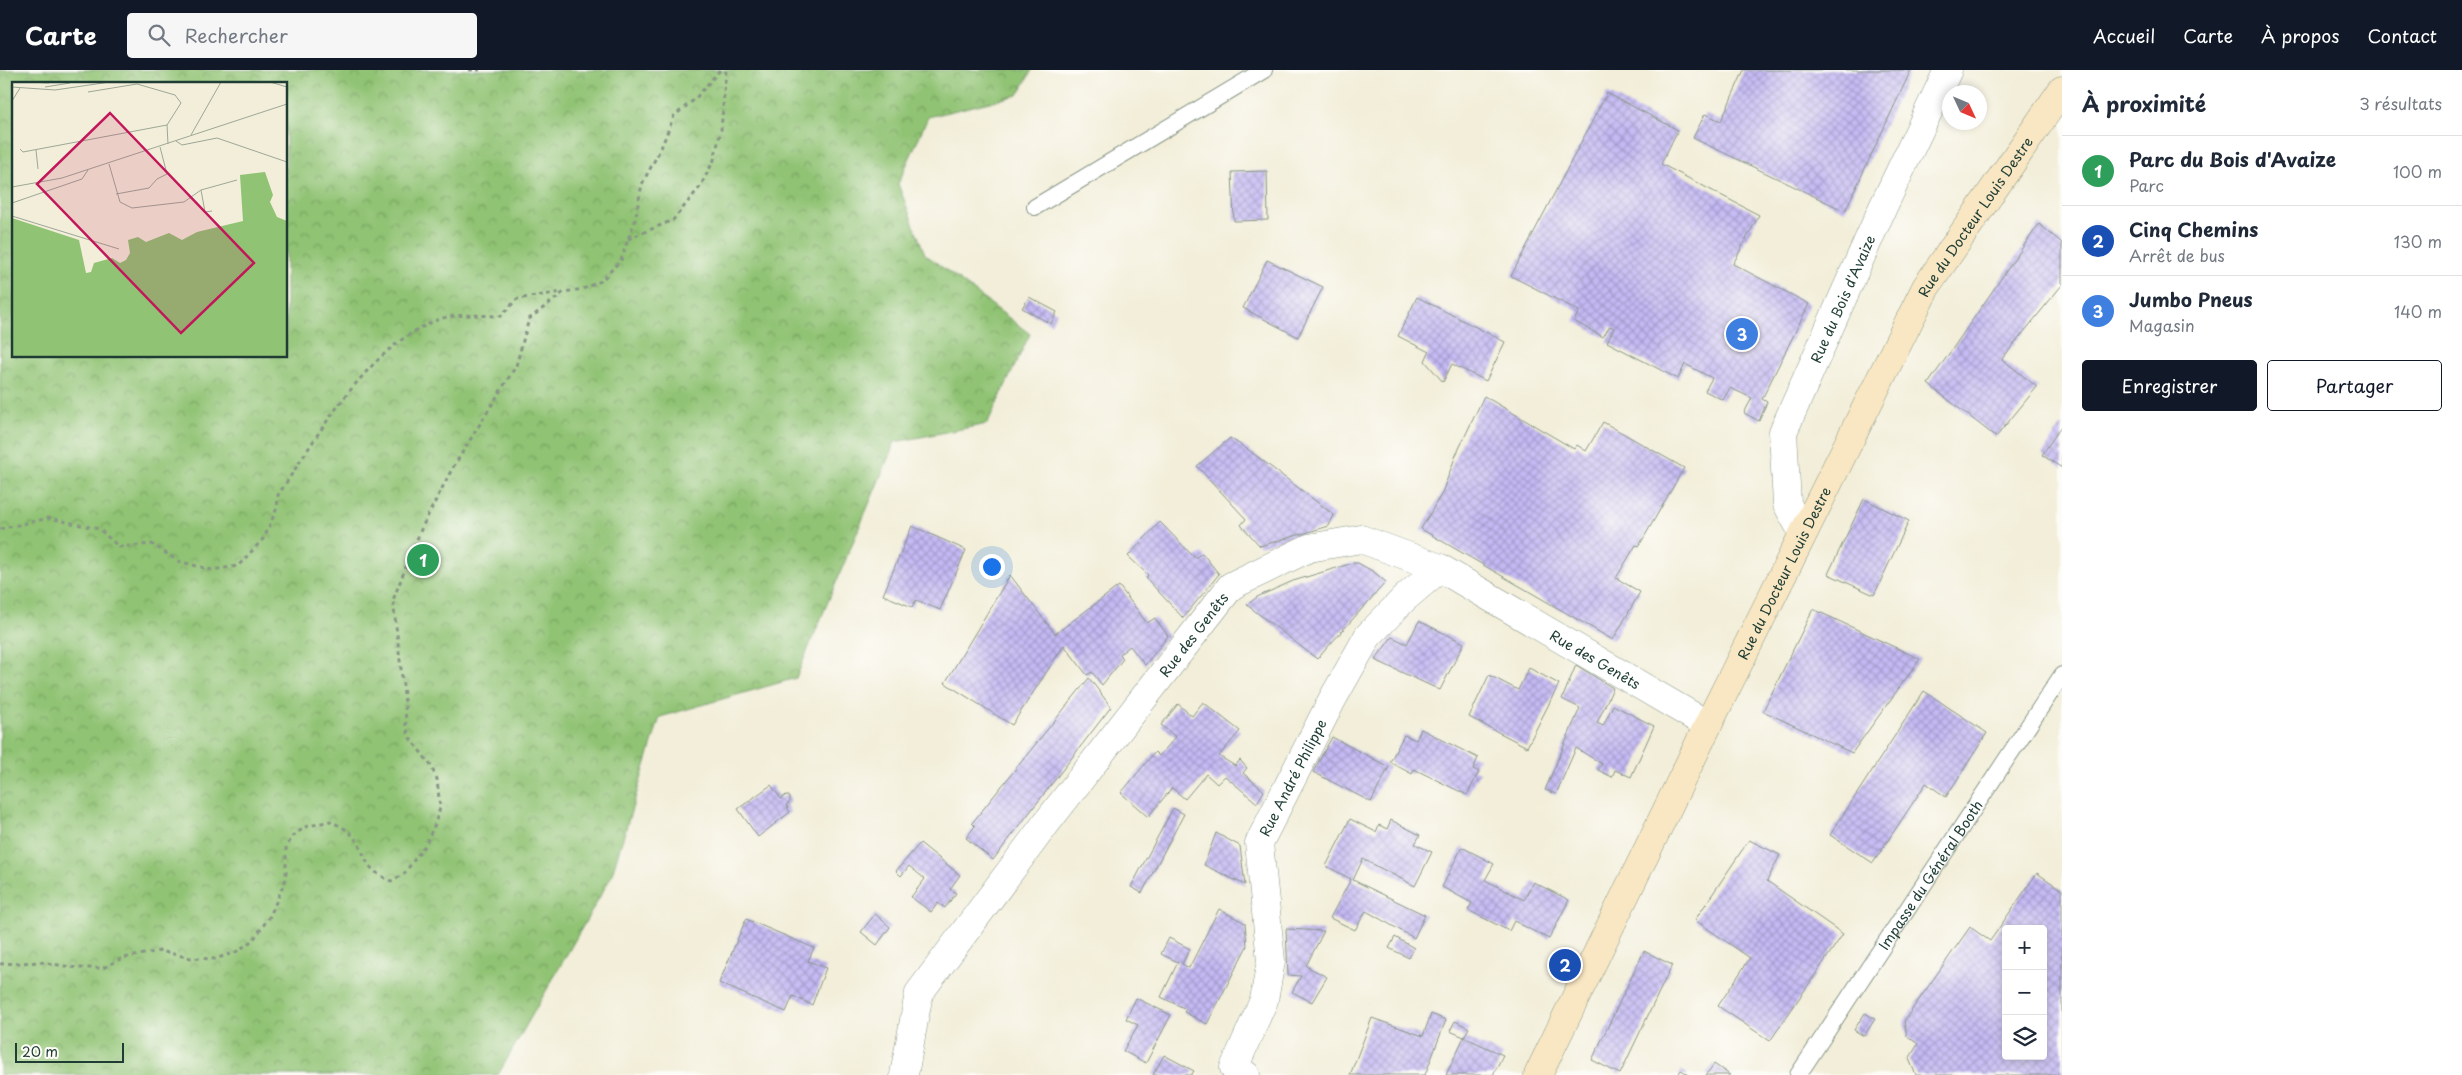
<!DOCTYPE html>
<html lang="fr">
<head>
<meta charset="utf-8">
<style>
  body { margin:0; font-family:"Playpen Sans",sans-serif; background:#f6f6f7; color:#1f2937 }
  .controls { position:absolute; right:15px; bottom:15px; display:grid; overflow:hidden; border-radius:5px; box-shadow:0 2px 8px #0003 }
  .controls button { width:45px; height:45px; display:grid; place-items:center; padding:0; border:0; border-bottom:1px solid #e0e1e3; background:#fff; color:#1f2937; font:25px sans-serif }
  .compass { position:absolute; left:1942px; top:15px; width:45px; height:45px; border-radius:50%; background:#fff; box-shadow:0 2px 8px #0003; rotate:134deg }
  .scale { position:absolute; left:15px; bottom:12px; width:109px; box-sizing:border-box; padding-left:5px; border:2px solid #1f3d34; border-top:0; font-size:14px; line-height:18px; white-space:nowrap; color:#1f3d34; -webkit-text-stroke:4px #fdfcf7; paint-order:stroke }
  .you { position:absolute; left:991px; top:496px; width:18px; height:18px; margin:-12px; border:4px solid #fff; border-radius:50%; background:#1a73e8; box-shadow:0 0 0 8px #1a73e833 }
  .badge { display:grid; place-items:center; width:32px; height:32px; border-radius:50%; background:#111827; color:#fff; font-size:16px; font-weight:700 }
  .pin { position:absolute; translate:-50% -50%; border:2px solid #fff; box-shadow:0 1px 5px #0006 }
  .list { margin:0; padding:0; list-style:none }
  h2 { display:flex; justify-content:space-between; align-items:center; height:65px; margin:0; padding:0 20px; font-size:21px }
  h2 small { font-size:16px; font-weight:400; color:#747a83 }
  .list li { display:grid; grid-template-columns:32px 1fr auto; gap:15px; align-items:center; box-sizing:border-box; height:70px; padding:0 20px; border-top:1px solid #e0e1e3 }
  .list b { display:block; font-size:19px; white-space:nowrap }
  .list p { margin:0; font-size:16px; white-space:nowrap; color:#747a83 }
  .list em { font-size:16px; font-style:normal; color:#747a83 }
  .actions { display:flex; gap:10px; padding:15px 20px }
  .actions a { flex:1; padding:11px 0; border:1px solid #111827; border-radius:5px; text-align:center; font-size:18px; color:#111827 }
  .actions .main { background:#111827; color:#fff }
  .icon { flex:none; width:28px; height:28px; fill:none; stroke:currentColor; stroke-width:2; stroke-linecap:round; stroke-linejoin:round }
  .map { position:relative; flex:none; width:2062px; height:1005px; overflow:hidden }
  header { display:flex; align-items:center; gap:30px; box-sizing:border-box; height:70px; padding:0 25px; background:#111827; color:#fff }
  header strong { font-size:24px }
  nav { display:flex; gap:28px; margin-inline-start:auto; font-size:18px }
  .search { width:350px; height:45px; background:#f6f6f7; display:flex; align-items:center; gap:12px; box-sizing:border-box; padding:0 18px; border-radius:5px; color:#747a83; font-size:19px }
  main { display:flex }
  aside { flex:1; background:#fff }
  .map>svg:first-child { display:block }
  .park { fill:url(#park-crowns); stroke:#588054; fill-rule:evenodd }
  .building { fill:url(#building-cross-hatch); fill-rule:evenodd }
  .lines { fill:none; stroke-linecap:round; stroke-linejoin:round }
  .lane-casing { stroke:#889686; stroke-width:18 }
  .street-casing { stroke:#889686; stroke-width:29 }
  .secondary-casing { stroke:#889686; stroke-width:29 }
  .path { stroke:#889686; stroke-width:3; stroke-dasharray:4 4; stroke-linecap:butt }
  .lane { stroke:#fff; stroke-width:16 }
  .street { stroke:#fff; stroke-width:28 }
  .secondary { stroke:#f9e7c3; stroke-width:28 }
  .labels { text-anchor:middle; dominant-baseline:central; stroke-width:5; stroke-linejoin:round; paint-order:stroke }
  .street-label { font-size:14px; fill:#1f3d34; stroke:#fdfcf7 }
  .inset-road { fill:none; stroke:#9ea797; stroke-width:1 }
  .view { fill:#c2185b; fill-opacity:0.15; stroke:#c2185b; stroke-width:2.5 }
  .inset-edge { fill:none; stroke:#1f3d34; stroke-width:2.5 }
</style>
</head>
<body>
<header>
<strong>Carte</strong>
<div class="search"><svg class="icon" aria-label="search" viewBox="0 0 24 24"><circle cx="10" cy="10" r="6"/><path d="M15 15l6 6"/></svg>Rechercher</div>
<nav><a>Accueil</a><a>Carte</a><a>À propos</a><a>Contact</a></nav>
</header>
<main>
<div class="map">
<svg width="2062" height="1005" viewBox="0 0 2062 1005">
  <defs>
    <pattern id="park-crowns" width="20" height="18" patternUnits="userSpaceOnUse" patternTransform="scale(1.25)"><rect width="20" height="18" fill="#90c373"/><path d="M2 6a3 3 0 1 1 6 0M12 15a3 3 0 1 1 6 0" fill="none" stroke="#75a05f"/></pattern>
    <pattern id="building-cross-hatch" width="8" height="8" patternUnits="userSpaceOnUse" patternTransform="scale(1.25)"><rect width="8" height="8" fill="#c5b9f4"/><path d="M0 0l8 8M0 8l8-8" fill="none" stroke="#9f98c6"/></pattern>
  </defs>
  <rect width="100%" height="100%" fill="#fdfcf7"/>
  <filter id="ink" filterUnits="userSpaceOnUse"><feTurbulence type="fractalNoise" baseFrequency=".02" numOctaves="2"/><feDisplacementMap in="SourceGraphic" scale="10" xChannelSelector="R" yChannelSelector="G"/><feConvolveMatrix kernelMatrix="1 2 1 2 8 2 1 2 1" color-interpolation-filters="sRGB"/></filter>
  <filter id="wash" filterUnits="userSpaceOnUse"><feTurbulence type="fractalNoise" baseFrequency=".0096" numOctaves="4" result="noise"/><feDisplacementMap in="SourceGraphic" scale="20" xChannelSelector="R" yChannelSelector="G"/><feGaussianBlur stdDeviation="1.12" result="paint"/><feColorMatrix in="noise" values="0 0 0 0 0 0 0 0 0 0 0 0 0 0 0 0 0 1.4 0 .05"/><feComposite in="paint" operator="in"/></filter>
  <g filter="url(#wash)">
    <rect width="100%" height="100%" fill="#f2eed9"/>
    <!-- park -->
    <path class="park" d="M0,0h1032l-14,25 -90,22 -30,67 27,70 105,80 -43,90 -92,18 -99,236 -136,39 -49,160 -113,198h-498zM14,14h272v272h-272z"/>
    <g id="blocks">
      <!-- building -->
      <path class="building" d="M1744,0h167l-66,141 -152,-73 12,-24 16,7z
        M1607,23l71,37 -17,34 98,51 -26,49 76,40 -47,95 5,3 -8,19 -15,-8 8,-15 -22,-10 -7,12 -18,-9 7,-13 -27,-14 -7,15 -71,-37 7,-14 -4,-2 -7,11 -29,-16 5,-10 -68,-35z
        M1267,101l1,49 -34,1 -2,-49z
        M2039,154l23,19v42l-60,74 35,28 -41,50 -68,-53z
        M1267,190l56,27 -25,50 -55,-29z
        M1029,227l28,15 -6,12 -29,-16z
        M1417,227l88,45 -19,39 -34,-17 -9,18 -18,-21 4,-9 -31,-16z
        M1484,326l90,53 3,-4 9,6 17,-29 81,46 -45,78 -3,-1 -20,33 24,14 -27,48 -192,-111 21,-36 14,-38z
        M2062,355v43l-20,-13z
        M1230,368l20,13 84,64 -5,11 -69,20 -19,-21 5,-6 -49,-53z
        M1864,429l45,22 -35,74 -46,-21z
        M1160,452l35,36 7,-5 17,21 -36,44 -37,-40 2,-3 -20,-19z
        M912,456l54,24 -26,60 -24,-10 -4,7 -29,-12z
        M1353,493h5l16,9 12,10 -69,77 -70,-54 10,-8 36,-16z
        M1010,505l45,59 64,-48 28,37 8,-5 13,18 -23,29 -15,-19 -10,8 3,5 -21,26 -10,-13 -5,3 -23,-30 -52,80 -67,-42z
        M1813,539l107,50 -68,94 -89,-42z
        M1419,551l45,22 -24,47 -65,-30 17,-23 15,7z
        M1576,595l37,23 -16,35 6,3 10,-21 41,21 -23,51 -16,-7 -3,7 -14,-7 4,-6 -26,-16 -20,46 -11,-4 35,-82 -18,-9z
        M1529,598l30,16 -32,63 -58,-30 20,-42 29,15z
        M1089,608l22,29 -118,153 -27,-22 9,-12 -3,-3z
        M1924,621l63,42 -41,64 -20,-14 -53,80 -43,-28z
        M1203,632l37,29 -21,25 16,10 5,-6 7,8 -4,5 21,18 -7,12 -32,-27 -8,8 -11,-10 -21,25 -13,-11 -24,29 -27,-24 34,-41 4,4 17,-19 -15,-12 17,-21 14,12z
        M1421,659l57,29 -5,11 6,3 -12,23 -53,-26 -2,5 -22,-12 14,-27 12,5z
        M1332,667l57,30 -18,35 -58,-30z
        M771,715l10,14 5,-4 4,2v5l-4,3 4,7 -32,25 -20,-28z
        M1173,738l11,6 -42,79 -11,-6z
        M1350,749l26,13 3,-7 8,4 4,-9 29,15 -5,9 17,8 -17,34 -52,-27 -10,21 72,35 -11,23 -48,-27 -11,19 -25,-12 21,-39 -25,-13z
        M1216,763l24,13 5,39 -41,-20z
        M1749,770l31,15 -13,26 76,53 -73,107 -52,-35 32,-48 -55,-38z
        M920,773l40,32 -10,14 6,4 -11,15 -7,-5 -7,9 -20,-15 14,-18 -16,-13 -8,10 -5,-5z
        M1462,777l32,17 -9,16 39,20 9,-18 36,18 -20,39 -35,-18 -5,10 -41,-21 4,-7 -30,-16z
        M2037,803l25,17v185h-146l-7,-16 9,-15 -11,-8 -3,-15 66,-94 20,14zM2006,859h37v127h-37z
        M1219,839l26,14 2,23 -40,78 -23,-12 2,-3 -25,-12 17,-35 -17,-8 8,-16 21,11 -8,15 7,4z
        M875,844l15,13 -13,18 -16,-13z
        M746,849l68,29 -6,13 18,7 -14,37 -19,-9 -7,16 -67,-29z
        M1286,859l38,2 -18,35 21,11 -15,25 -20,-10 9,-16 -13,-1z
        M1395,867l19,11 -5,10 -20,-10z
        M1644,881l28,14 -52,109 -28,-14z
        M1136,928l35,17 -25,48 -23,-12 15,-26 -12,-6z
        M1865,943l10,6 -11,17 -10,-6z
        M1431,944l15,6 -21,55h-75l22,-57 51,18z
        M1455,951l14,7 -5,9 -14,-6z
        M1464,967l39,18 -10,20h-47z
        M1164,985l30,16 -3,4h-38z
        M1714,994l16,11h-24z
        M1681,1000l8,5h-11z"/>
    </g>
  </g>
  <g filter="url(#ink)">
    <use href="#blocks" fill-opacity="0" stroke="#889686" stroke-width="1"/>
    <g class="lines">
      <defs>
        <g id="lane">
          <path d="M1035,137l229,-137"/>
          <path id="s1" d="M1798,1005l264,-400"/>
        </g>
        <g id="street">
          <path id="s2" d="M1803,463l-16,-29 -4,-72 100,-225 65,-137"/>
          <path id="s3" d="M904,1005l15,-82 125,-167 187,-240 78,-38 52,-9 79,29 268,157"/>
          <path id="s4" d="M1246,1005l-12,-7 30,-68 7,-39 -12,-118 73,-143 36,-64 37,-38 35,-30"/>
        </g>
        <g id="secondary">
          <path id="s5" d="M1538,1005l170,-350 218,-438 136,-197"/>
        </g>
      </defs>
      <!-- lane casing -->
      <use href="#lane" class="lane-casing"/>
      <!-- street casing -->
      <use href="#street" class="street-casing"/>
      <!-- secondary casing -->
      <use href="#secondary" class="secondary-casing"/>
      <!-- path -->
      <path class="path" d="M469,0h11
        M628,169l45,-19 27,-33 14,-27 7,-30 5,-60
        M0,459l49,-11 50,11 20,18 33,-3 26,17 34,9 26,-4 26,-28 13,-30 1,-13c41,-61 90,-150 162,-176 15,-6 45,-3 61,-3l16,-17 45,-7
        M0,894l40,-2 37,6h26l20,-10 37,-7 31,7 24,1 21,-7 17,-12 17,-24 16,-37v-32l7,-11 12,-9 25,-6c6,3 15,7 20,12 20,21 8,33 41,48l13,-7 21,-29 10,-21 5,-16 -3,-29 -7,-15 -20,-26 -4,-11 -1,-24 -12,-103 16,-41 13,-32 30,-58 64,-103 13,-47 35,-27 19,-3 18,-8 20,-21 14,-40 7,-36 19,-36 13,-32 21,-17 25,-29"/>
      <!-- lane -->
      <use href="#lane" class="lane"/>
      <!-- street -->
      <use href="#street" class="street"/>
      <!-- secondary -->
      <use href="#secondary" class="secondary"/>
    </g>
  </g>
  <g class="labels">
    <!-- street labels -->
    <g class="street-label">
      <text stroke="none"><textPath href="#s5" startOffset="964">Rue du Docteur Louis Destre</textPath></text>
      <text stroke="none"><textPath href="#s2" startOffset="251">Rue du Bois d'Avaize</textPath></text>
      <text stroke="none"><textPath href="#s5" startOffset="559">Rue du Docteur Louis Destre</textPath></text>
      <text stroke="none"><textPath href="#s3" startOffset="535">Rue des Genêts</textPath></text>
      <text stroke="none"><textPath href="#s3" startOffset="1000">Rue des Genêts</textPath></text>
      <text stroke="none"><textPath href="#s4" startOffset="320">Rue André Philippe</textPath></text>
      <text stroke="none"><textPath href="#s1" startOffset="240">Impasse du Général Booth</textPath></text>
    </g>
  </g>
  <!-- overview -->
  <g transform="translate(12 12)">
    <rect width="275" height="275" fill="#f2eed9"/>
    <path d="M253,90l8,23 -3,7 7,15 10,4v136h-275v-139l67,22 7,33 5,-1 3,-9 18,-5 8,5 6,-3 4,-7 -2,-13 10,-3 8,5 23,-9 13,7 15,-8 46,-11 -3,-46z" fill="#90c373"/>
    <path class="inset-road" d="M16,0l21,1M258,0l17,5M0,5l43,3 55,-8M33,5l25,-4M76,10l49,-8 38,11 6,8 -14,22M0,19l8,-13M155,43l1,19M179,53l30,-53M164,59l6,4 35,-7 70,24M8,67l3,3 144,-27M24,68l2,19M97,82l11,38 12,6 52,-6 17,-12 36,-10M0,105l50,-9 225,-74M189,108l4,22 7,-1M104,112l33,-6 8,-9 10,-5 -7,-27M0,121l70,-24 6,-9M0,134l107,33"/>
    <path class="view" d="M98,31l144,150 -73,70 -144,-149z"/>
    <rect width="275" height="275" class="inset-edge"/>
  </g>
</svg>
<div class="controls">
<button>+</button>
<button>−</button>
<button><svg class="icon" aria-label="layers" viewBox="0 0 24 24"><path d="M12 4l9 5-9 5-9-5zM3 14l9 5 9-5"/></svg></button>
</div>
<svg class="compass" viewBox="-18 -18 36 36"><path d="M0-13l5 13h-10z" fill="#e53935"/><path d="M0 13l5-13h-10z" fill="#747a83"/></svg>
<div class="scale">20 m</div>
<div class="you"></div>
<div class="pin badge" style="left:423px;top:490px;background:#2e9e5b">1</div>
<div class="pin badge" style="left:1565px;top:895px;background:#1a4fb4">2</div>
<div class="pin badge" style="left:1742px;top:264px;background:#3f7fe0">3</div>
</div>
<aside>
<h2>À proximité<small>3 résultats</small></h2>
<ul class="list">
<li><span class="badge" style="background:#2e9e5b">1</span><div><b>Parc du Bois d'Avaize</b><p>Parc</p></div><em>100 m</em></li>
<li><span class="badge" style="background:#1a4fb4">2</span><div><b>Cinq Chemins</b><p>Arrêt de bus</p></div><em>130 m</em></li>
<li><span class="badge" style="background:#3f7fe0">3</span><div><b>Jumbo Pneus</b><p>Magasin</p></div><em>140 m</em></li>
</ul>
<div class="actions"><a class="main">Enregistrer</a><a>Partager</a></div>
</aside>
</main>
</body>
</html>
